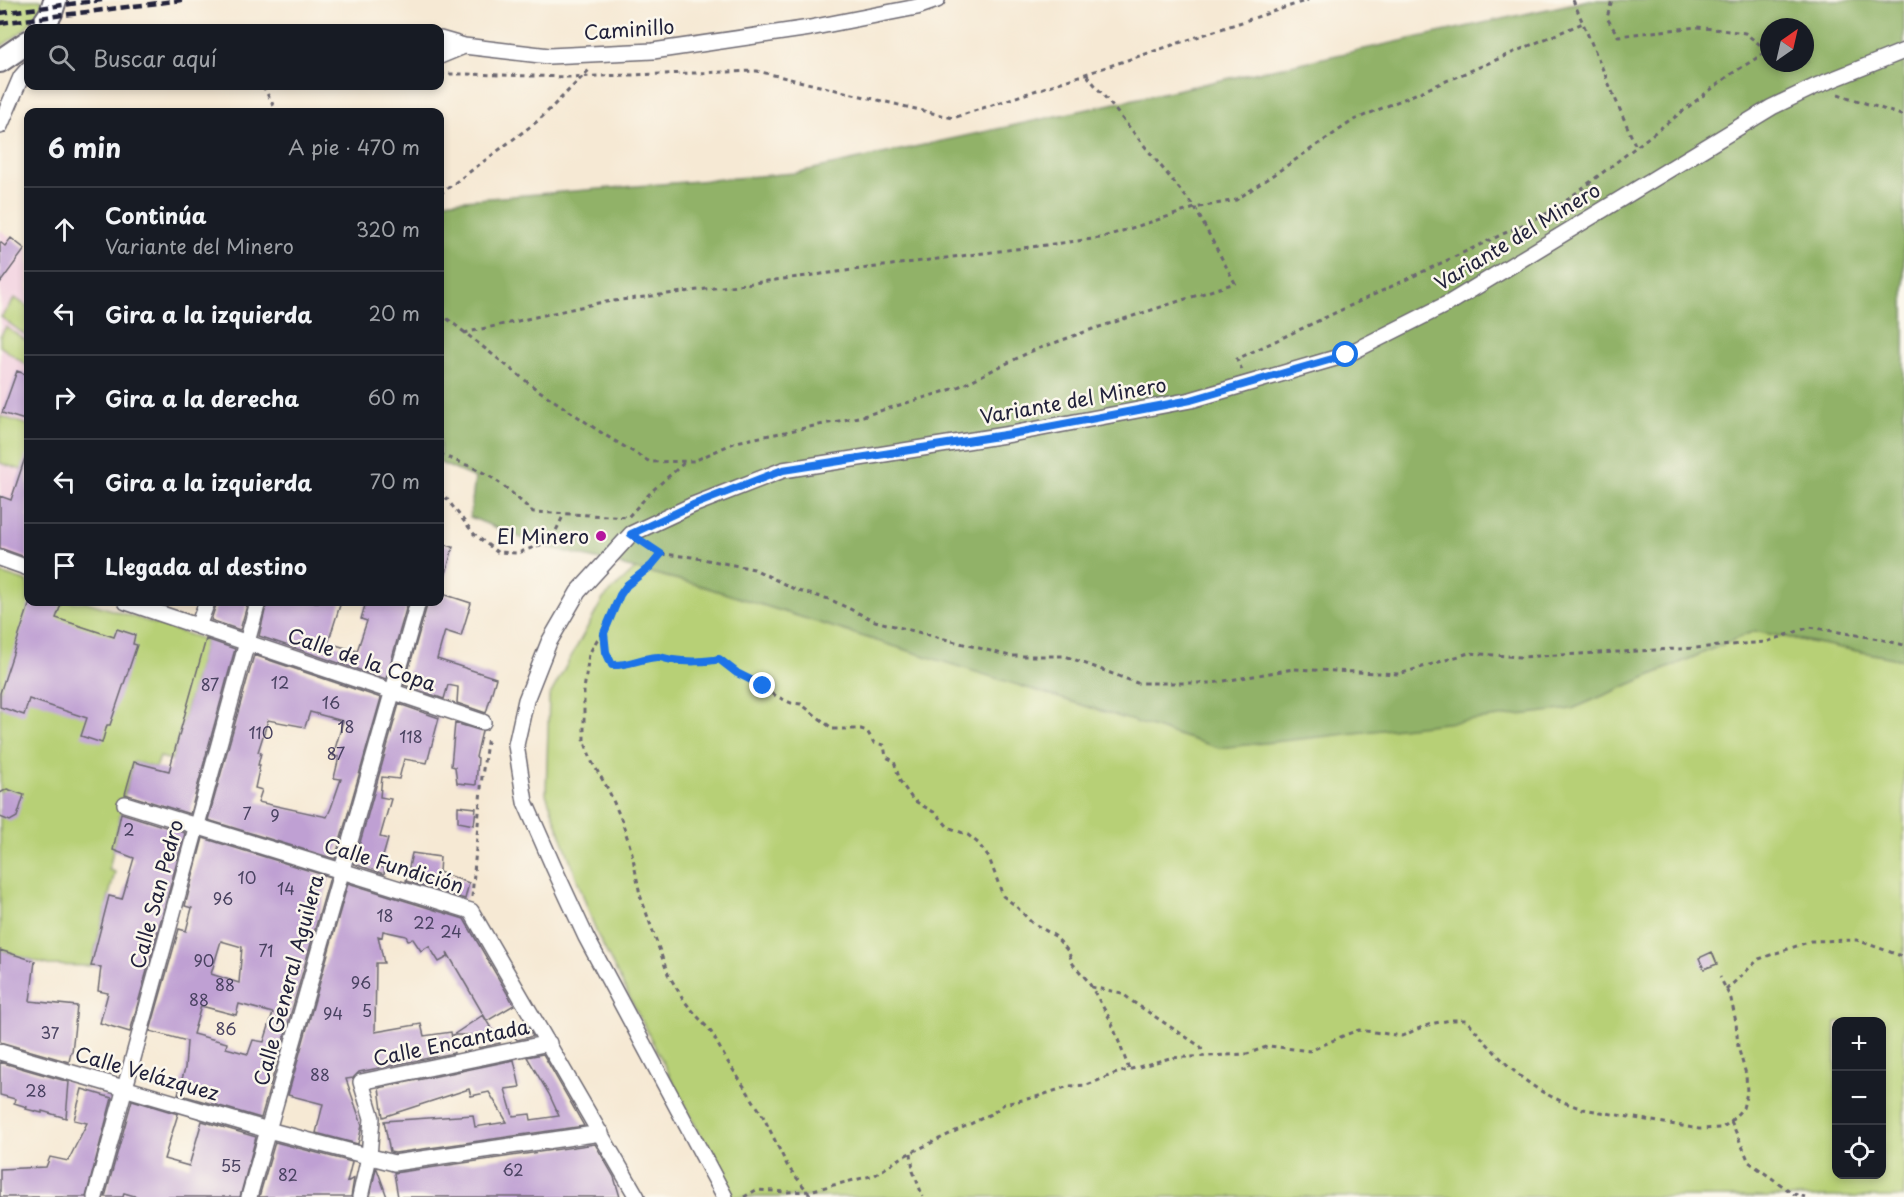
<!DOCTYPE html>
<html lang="es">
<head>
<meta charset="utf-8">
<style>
  body { margin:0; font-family:"Playpen Sans",sans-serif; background:#20242c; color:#f1f3f6 }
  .controls { position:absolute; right:18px; bottom:18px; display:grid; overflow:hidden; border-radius:12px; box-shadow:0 3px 9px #0003 }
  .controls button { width:54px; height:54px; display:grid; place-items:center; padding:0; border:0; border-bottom:2px solid #363941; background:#171b24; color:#f1f3f6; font:30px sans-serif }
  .compass { position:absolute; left:1760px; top:18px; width:54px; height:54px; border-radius:50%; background:#171b24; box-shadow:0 3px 9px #0003; rotate:34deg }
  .stop { position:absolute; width:18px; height:18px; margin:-14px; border:4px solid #1a73e8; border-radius:50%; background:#fff }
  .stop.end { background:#1a73e8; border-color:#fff; box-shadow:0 2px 6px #0008 }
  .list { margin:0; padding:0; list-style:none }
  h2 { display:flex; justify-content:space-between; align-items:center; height:78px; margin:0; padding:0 24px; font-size:26px }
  h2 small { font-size:20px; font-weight:400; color:#9ea1a6 }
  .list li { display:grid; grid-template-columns:39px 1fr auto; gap:18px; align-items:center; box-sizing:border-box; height:84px; padding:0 24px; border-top:2px solid #363941 }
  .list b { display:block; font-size:22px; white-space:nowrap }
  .list p { margin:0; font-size:20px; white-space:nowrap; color:#9ea1a6 }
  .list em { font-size:20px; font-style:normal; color:#9ea1a6 }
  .icon { flex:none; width:33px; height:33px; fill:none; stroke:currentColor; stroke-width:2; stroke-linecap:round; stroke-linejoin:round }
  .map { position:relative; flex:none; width:1904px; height:1197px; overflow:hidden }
  .search { position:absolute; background:#171b24; box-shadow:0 3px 9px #0003; left:24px; top:24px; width:420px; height:66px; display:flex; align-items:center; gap:15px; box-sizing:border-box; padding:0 21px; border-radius:12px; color:#9ea1a6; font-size:22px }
  .panel { position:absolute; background:#171b24; box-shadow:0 3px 9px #0003; left:24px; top:108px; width:420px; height:498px; border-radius:12px }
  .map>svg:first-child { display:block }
  .built { fill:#f2cfe0 }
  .green { fill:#b7d076; stroke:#6c7958; stroke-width:1.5; fill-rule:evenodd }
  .forest { fill:#91b267; stroke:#5a6a51; stroke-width:1.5; fill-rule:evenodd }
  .building { fill:#bfa0d3; fill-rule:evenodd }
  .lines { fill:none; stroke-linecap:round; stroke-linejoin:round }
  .minor-casing { stroke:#6c6871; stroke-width:18 }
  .highway-casing { stroke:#6c6871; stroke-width:26 }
  .path { stroke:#6c6871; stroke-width:3; stroke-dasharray:4.5 4.5; stroke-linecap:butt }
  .minor { stroke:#fff; stroke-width:15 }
  .highway { stroke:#fff; stroke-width:22 }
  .rail { stroke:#22223b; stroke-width:4.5; stroke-dasharray:9 4.5; stroke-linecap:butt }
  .route { stroke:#1a73e8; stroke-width:8 }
  .poi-dot { fill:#b5179e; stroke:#fbf7ec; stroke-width:2 }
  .labels { text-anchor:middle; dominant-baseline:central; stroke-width:5; stroke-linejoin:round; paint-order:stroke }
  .number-label { font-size:16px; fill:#494261 }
  .street-label { font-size:20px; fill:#22223b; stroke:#fbf7ec }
  .poi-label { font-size:20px; fill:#22223b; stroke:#fbf7ec; text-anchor:end }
</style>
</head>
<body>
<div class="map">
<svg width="1904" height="1197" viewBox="0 0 1904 1197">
  <rect width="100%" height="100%" fill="#fbf7ec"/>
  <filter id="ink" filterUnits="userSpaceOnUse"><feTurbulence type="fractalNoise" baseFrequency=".0167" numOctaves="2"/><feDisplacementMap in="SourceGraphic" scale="12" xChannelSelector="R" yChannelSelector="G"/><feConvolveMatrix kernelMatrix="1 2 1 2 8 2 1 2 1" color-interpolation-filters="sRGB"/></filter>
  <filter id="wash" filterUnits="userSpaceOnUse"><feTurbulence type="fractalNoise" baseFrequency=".008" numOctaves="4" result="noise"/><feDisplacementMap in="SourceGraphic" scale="24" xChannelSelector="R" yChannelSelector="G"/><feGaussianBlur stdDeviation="1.35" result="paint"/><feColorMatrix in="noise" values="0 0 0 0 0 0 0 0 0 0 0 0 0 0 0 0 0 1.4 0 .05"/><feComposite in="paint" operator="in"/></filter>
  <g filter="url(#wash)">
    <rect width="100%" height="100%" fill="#f6e9d4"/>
    <!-- built -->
    <path class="built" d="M0,230l28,20v318l-28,-10z"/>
    <!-- green -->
    <path class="green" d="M0,0h44c-11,26 -22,32 -44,47z
      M15,298l13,9v30l-27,-20z
      M6,327l22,15v24l-28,-20v-10z
      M0,416l28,9v47l-28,-9z
      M635,569l60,15 877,125 182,-78 150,29v537h-1172l-135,-263 -51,-140 3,-97 54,-98zM1836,1022h46v152h-46z
      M0,573l28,9v20h59l119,38 -34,120 -12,-3 -4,11 -22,-6 -9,31 -16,77 6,2 -24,94 -43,-1 -48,-15z"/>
    <!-- forest -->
    <path class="forest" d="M1589,0h315v660l-150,-29 -182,78 -353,39 -524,-164 -159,-40 -66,-27 5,-39 -35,-15v-261l355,-29zM1769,27h36v36h-36z"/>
    <g id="blocks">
      <!-- building -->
      <path class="building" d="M11,238l14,11 -25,34v-41l5,4z
        M17,371l11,4v46l-26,-8z
        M26,455l2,1v102l-28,-10v-52l11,4z
        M440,543l13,4 -9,34h-4z
        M440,593l31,10 -10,33 -16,-5 -8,28 59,19 -10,35 -29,-10 1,-16 -10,-2 -4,14 -40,-14 24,-83h12z
        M30,602h32l-6,16 58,19 3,-8 18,6 -2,9 4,1 -27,80h-3l-5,18 -21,-7 6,-18 -58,-19 -5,16 -24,-8v-14z
        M217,602h31l-8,28 -29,-10z
        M267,602h74l-13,41 29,8 10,-30 -6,-2 5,-17h42l-22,77 -127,-43z
        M206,639l29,10 -45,165 -65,-20 9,-32 35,9z
        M254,655l127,43 -46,161 -127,-39zM310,712l33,9 -10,35 6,1 -5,21 7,1 -10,29 -4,9 -69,-15 4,-12 -7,-2 5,-23h-2l3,-12 -3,-1 10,-32 37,7z
        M399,704l40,14 -12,45 -23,-4 -5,20 -17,-2 -2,20 11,2 -11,38 8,2 -8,28 5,1 -1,6 -30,-10z
        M455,723l27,8 -6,26 2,1 -2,27 -19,-2 -2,-16 -4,-1z
        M7,789l17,6 -7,22 -7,4 -10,-4v-24z
        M458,806l18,2 -2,17 -16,-3z
        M121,813l64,20 -55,199 -30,-9 8,-30 -10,-2 3,-24 -10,-1 18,-70 13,3 12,-41 -21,-8z
        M203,838l127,39 -69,241 -83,-24 7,-26 2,-27 -37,-10 29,-102 7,2 6,-23 -7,-2zM221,941l21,6 -3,36 -28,-9zM239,1004l34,9 -9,29 -11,-2 -5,14 -22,-6 1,-5 -34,-9 8,-28 35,9z
        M412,853l28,4 -1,15 30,11 -4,16 -59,-18z
        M348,883l116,36 50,86 -27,16 -40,-69 1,5 -9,5 -10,-16 -8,5 -8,-12 -5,1 -2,-4 -23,-5 -1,6 -4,-1 6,27h-8l-1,69 46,-8 3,12 27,-4 3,21 -95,19 -6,6 -7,1 16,46 -4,19 -42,-11 7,-29 -35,-9z
        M0,950l35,11 -5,40 47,5 -5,46h-1l-2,10 -69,-20z
        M1712,952l5,12 -13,5 -5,-11z
        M483,1015l17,28 -21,5 -8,-13h-18z
        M528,1028l5,8 -16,4 -3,-4z
        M543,1054l41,72 -189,27 -5,-1 -6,-31 89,-6 2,12 32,-5 -18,-30 -18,4 -2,-7 -86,28 -4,-29 135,-28 6,27 -15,2 8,27 17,-2 1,6 28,-4 -10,-22 -22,-37z
        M0,1062l69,20 -3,36 -24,-7v2l-16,-4 1,-2 -13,-4 1,-4 -15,-4z
        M82,1089l30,9 -26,99h-86v-28l46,-2 4,-10 18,4 19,-38 -13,-3z
        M132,1100l46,14 -14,45 25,7 13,-45 54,16 -16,60h-102l-14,-4 -1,4h-18z
        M275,1142l77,20 -5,20 7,-4 -3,19h-92z
        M595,1144l19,33 6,20h-222l-4,-24z
        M376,1168l1,1 10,28h-17z"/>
    </g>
  </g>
  <g filter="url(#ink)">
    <use href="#blocks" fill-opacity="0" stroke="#6c6871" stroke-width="1.5"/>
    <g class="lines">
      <defs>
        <path id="minor" d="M440,39l24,7
          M440,56l24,-10 85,10 104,-5 157,-23 107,-21 20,-7
          M0,126l21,-49 7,-8
          M0,558l28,10
          M126,602l357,120
          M198,626l9,-24
          M125,804l346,107 166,286
          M0,1052l268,78 126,33 207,-30
          M95,1197l163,-595
          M249,1197l169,-595
          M360,1197l9,-40 3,-39 -11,-36 188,-39
          M725,1197l-139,-260 -32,-69 -29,-66 -9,-57 10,-45 23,-58 29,-50 53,-58 62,-29 90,-35 228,-36 180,-34 155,-45 105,-53 321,-195 44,-21 88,-35"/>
        <path id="highway" d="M41,28l10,-15 4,-13
          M0,61l28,-19"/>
      </defs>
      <!-- minor casing -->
      <use href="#minor" class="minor-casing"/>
      <!-- highway casing -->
      <use href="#highway" class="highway-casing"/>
      <!-- path -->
      <path class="path" d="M1573,0l63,147
        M440,74h26l101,3 190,-6 196,47 355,-118
        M263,86l14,26
        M1838,94l66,22
        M440,194l99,-74 51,-51
        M440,313l95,75 70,47 45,27 44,-1 42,-19 127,-26 93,-28 76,-37 58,-21 145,-47 -40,-75 -109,-134
        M464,333l134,-30 502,-65 95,-30 41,-8 118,-80 229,-97
        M1242,370l-5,-11 317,-149 177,-136 37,-23 -23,-18 -48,-6 -79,9 -11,-18 5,-18
        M440,375l2,2 -2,21
        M440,454c14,7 30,11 44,19 19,10 33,25 49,39l95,5 25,-27 31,-27
        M440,490l34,44 23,18 21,1 33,-12 13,-27
        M646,543l15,11 -10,12 -24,19 -7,10 -9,20 -7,18 2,19 6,13h7l40,-8 15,4 33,1 12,-3 18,14 13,5 26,18 15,7 10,1 32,25h28l6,2 7,12 10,2 2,12 8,4 6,20 13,19 24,14 11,13 20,8 10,8 11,15 14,38 13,10 15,16 24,14 13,15 5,13 15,17 23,40 18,48
        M661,554l31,3 62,12 44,22 31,8 46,22 135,35h55l72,27h76l80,-14 106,5 70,-21 51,4 176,-9 70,-6 44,-15 69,12 25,6
        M604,633l-7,7 -8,14 -5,36v50l8,22 16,27 14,32 10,32 8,42 28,79 17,28 26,30 15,27 36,55 26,53 24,30
        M472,897l10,-121 6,-40
        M1091,987l31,6 11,9 68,45 2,8
        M1726,990l33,-31 52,-18 46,-1 47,17
        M1731,1121l18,41 45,32 11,3
        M911,1153l2,18 10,26
        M744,1197l12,-7 32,2 21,-1 66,-16 29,-19 89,-43 11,-9 32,-7 33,-11 18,-1 27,-11 56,-16 77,-4 22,-8 41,5 35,-16 14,-5 43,6 20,-9 13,-4 16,-3h15c20,22 39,46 63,63 16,12 35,20 54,26l116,20 23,-1 9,-7 12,-13 4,-15 -1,-19 -8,-27 -2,-25 -5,-23 -11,-22"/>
      <!-- minor -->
      <use href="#minor" class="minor"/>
      <!-- highway -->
      <use href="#highway" class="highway"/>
      <!-- rail -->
      <path class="rail" d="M0,13l102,-13
        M0,23l182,-23"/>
    </g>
  </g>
  <g class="lines" filter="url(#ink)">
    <!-- route -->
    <path class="route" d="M763,686l-26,-13 -18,-14c-12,3 -34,3 -46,1 -5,0 -10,-3 -14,-3 -16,0 -31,9 -47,8l-6,-13 -2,-19 16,-38 7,-10 24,-19 10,-12 -30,-20 62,-29 90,-35 228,-36 180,-34 155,-45"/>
  </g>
  <!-- markers -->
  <circle class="poi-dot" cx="601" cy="536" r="6"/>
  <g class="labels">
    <!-- number labels -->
    <g class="number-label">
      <text x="280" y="682">12</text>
      <text x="210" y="684">87</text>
      <text x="331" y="702">16</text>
      <text x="346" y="726">18</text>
      <text x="261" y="732">110</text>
      <text x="411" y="736">118</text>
      <text x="336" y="753">87</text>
      <text x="247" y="813">7</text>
      <text x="275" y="815">9</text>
      <text x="129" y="829">2</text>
      <text x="247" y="877">10</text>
      <text x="286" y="888">14</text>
      <text x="223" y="898">96</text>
      <text x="385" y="915">18</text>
      <text x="424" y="922">22</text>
      <text x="451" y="931">24</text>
      <text x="266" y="950">71</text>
      <text x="204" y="960">90</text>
      <text x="361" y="982">96</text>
      <text x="225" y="984">88</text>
      <text x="199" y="999">88</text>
      <text x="367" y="1010">5</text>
      <text x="333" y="1013">94</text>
      <text x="226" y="1028">86</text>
      <text x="50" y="1032">37</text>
      <text x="320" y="1074">88</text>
      <text x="36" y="1090">28</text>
      <text x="231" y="1165">55</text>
      <text x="513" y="1169">62</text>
      <text x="288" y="1174">82</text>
    </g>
    <!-- street labels -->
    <g class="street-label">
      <text transform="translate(629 29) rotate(-4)">Caminillo</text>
      <text transform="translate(1517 236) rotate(-31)">Variante del Minero</text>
      <text transform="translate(1073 400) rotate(-10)">Variante del Minero</text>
      <text transform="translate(362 659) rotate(19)">Calle de la Copa</text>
      <text transform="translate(394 865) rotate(17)">Calle Fundición</text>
      <text transform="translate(156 894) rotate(-75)">Calle San Pedro</text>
      <text transform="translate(288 980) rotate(-75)">Calle General Aguilera</text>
      <text transform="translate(451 1042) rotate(-12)">Calle Encantada</text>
      <text transform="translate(147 1073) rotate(16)">Calle Velázquez</text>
    </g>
    <!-- poi labels -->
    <g class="poi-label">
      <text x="589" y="536">El Minero</text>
    </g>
  </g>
</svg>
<div class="controls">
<button>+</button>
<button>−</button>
<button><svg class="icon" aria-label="locate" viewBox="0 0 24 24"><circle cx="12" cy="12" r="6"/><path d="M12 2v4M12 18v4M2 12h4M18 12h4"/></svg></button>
</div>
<svg class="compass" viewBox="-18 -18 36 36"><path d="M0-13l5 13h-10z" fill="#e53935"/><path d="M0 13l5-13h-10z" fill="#9ea1a6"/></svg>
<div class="stop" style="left:1346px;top:355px"></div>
<div class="stop end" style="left:763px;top:686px"></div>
<div class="search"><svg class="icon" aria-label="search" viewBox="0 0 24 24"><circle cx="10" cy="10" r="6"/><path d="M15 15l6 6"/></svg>Buscar aquí</div>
<section class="panel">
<h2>6 min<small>A pie · 470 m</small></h2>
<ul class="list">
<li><svg class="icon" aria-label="ahead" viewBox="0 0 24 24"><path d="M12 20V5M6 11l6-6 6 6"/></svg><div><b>Continúa</b><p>Variante del Minero</p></div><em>320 m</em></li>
<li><svg class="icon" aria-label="left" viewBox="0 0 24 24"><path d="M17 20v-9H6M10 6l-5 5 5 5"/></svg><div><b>Gira a la izquierda</b></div><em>20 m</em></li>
<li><svg class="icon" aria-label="right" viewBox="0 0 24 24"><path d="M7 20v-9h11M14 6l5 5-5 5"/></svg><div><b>Gira a la derecha</b></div><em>60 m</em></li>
<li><svg class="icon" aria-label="left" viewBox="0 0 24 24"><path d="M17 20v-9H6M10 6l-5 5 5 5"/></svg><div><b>Gira a la izquierda</b></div><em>70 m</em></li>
<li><svg class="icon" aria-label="arrive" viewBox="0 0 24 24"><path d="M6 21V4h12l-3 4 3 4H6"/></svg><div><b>Llegada al destino</b></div></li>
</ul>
</section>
</div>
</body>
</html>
